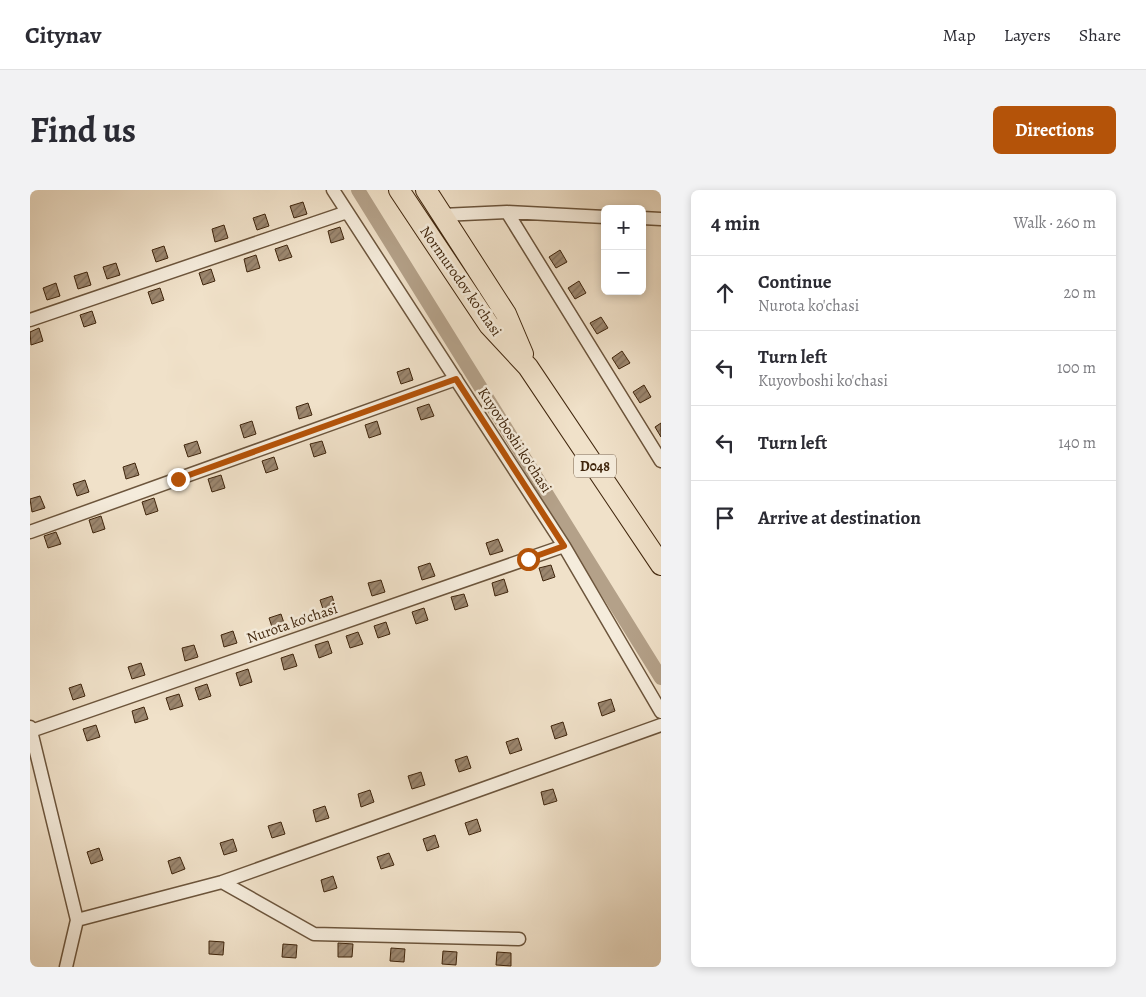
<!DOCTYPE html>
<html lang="en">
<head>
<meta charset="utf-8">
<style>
  body { margin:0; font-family:Alegreya,serif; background:#f2f2f3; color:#2b2b33 }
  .controls { position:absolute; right:15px; top:15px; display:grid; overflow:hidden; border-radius:8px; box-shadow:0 2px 8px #0003 }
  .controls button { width:45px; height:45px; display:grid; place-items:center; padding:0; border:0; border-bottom:1px solid #e1e1e2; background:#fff; color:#2b2b33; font:25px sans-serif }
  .stop { position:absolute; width:15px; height:15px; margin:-11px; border:4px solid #b45309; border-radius:50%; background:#fff }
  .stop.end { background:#b45309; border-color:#fff; box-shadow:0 1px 5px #0008 }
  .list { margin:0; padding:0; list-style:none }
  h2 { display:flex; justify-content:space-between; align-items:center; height:65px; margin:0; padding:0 20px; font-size:21px }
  h2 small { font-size:16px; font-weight:400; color:#7c7c81 }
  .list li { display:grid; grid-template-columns:32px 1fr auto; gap:15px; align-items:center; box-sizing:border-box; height:75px; padding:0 20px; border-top:1px solid #e1e1e2 }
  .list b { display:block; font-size:19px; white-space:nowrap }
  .list p { margin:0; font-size:16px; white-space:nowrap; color:#7c7c81 }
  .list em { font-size:16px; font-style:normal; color:#7c7c81 }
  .icon { flex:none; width:28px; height:28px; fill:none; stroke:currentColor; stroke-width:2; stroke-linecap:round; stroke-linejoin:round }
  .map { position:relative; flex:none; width:631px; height:777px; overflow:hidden; border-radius:8px }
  header { display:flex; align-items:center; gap:30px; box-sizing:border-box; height:70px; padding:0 25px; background:#fff; border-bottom:1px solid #e1e1e2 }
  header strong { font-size:24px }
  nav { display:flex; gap:28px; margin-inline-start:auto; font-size:18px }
  .intro { display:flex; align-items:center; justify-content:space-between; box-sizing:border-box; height:120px; padding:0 30px }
  h1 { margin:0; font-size:35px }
  .button { padding:12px 22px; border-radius:8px; background:#b45309; color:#fff; font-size:18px; font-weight:700 }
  main { display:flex; gap:30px; padding:0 30px }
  aside { flex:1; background:#fff; border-radius:8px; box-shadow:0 2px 8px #0003 }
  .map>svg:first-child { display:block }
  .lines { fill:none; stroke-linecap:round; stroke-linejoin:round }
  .canal { stroke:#b4a189; stroke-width:14 }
  .building { fill:url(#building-hatch); stroke:#40260d }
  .minor-casing { stroke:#6c553c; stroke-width:15 }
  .primary-casing { stroke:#40260d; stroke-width:22 }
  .minor { stroke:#f5ecdc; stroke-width:12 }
  .primary { stroke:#f0e1c9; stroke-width:20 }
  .route { stroke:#b45309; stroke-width:6 }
  .labels { text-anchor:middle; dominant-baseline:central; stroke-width:5; stroke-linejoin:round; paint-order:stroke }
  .shield { fill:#f5ecdc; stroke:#76614b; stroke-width:1 }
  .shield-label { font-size:14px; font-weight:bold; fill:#40260d }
  .street-label { font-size:15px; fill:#40260d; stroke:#f5ecdc }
</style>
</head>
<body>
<header>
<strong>Citynav</strong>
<nav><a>Map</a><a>Layers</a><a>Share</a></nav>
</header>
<div class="intro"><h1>Find us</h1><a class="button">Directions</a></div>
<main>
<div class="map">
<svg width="631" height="777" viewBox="0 0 631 777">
  <defs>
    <pattern id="building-hatch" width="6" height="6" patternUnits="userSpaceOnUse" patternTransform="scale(1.25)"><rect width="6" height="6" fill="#9c876f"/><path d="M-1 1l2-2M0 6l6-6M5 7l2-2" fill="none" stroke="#816e5a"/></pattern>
  </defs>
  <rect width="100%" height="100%" fill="#f0e1c9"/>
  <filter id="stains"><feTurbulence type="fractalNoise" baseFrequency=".004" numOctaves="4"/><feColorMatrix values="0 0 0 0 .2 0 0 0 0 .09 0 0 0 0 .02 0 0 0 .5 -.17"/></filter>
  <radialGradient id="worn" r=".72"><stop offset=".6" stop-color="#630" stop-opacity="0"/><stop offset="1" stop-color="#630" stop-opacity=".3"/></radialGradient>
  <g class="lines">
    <!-- canal -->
    <path class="canal" d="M328,0l303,488"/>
  </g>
  <!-- building -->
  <path class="building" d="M273,12l4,12 -13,4 -4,-12z
    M235,24l4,12 -12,4 -4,-12z
    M194,35l4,13 -13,4 -3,-13z
    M310,37l4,12 -13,4 -3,-12z
    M257,55l5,12 -13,4 -4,-12z
    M134,56l4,12 -12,4 -4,-12z
    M530,60l7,12 -11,6 -7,-11z
    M226,65l4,13 -13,4 -3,-13z
    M86,73l4,12 -13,4 -4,-12z
    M181,79l4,12 -12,4 -4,-12z
    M57,82l4,13 -13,4 -4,-13z
    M549,91l7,12 -11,6 -7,-11z
    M26,93l4,13 -13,4 -4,-12z
    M130,98l4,12 -12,4 -4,-12z
    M62,121l4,12 -12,4 -4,-12z
    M571,127l7,11 -11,6 -7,-11z
    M9,138l4,13 -12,4 -1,-13z
    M592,161l8,12 -11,6 -7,-11z
    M379,178l4,12 -12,4 -4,-12z
    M614,195l7,12 -11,6 -7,-11z
    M278,213l4,12 -13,4 -3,-12z
    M399,214l5,12 -13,4 -4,-12z
    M222,231l4,13 -12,4 -4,-13z
    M347,231l4,13 -12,4 -4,-13z
    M631,233v14l-6,-10z
    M167,251l4,12 -13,4 -4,-12z
    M292,251l4,12 -12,4 -4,-13z
    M244,267l4,12 -12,4 -4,-12z
    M105,273l4,12 -13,4 -3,-12z
    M191,285l4,13 -13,4 -4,-13z
    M55,290l4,12 -12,4 -4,-12z
    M10,306l5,12 -13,4 -2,-13z
    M124,308l4,13 -12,4 -4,-13z
    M71,326l4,13 -12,4 -4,-13z
    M26,342l5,12 -13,4 -4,-12z
    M468,349l5,12 -13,4 -4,-12z
    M400,373l5,13 -13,4 -4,-13z
    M521,375l4,12 -12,4 -4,-13z
    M474,389l4,13 -13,4 -3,-13z
    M351,390l4,12 -13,4 -4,-13z
    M434,404l4,12 -13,4 -4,-13z
    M302,406l4,12 -12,4 -4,-12z
    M394,418l4,12 -12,4 -4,-12z
    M251,424l4,12 -12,4 -4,-12z
    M356,432l4,12 -12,4 -4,-12z
    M203,441l4,12 -13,4 -3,-12z
    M328,442l5,12 -13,4 -4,-12z
    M298,451l4,12 -13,5 -4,-13z
    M164,455l4,12 -13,4 -3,-13z
    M263,464l4,12 -13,4 -3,-12z
    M111,473l4,12 -13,4 -4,-12z
    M218,479l4,13 -12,4 -4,-13z
    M51,494l4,12 -12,4 -4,-12z
    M177,494l4,12 -12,4 -4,-12z
    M149,504l4,12 -13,4 -4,-12z
    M581,509l4,12 -13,5 -4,-13z
    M114,517l4,12 -13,4 -3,-12z
    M533,532l4,13 -12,4 -4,-13z
    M66,535l4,12 -13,4 -4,-12z
    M488,548l4,12 -12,4 -4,-12z
    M437,566l4,12 -12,4 -4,-12z
    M391,582l4,13 -13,4 -4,-13z
    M523,599l4,12 -13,4 -3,-13z
    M340,600l4,12 -13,5 -3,-13z
    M295,616l4,12 -13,4 -3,-12z
    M447,629l4,12 -12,4 -4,-12z
    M251,632l4,12 -13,4 -4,-12z
    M405,645l4,12 -12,4 -4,-12z
    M203,649l4,12 -13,4 -4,-12z
    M69,658l4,12 -12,4 -4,-12z
    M359,663l5,12 -13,4 -4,-12z
    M150,667l5,12 -13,5 -4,-13z
    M303,686l4,12 -13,4 -3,-12z
    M179,751l15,1 -1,13 -14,-1z
    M308,753l15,1 -1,13h-14z
    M253,754l14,1 -1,13 -14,-1z
    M361,758l14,1 -1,13 -14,-1z
    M413,761l14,1 -1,13 -14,-1z
    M467,762l14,1v13l-15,-1z"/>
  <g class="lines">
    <defs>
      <path id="minor" d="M303,0l231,356 97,166
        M477,22l154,249
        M412,25l65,-3 98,5
        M612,28l19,1
        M0,130l317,-108
        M0,342l426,-153
        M0,537l47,193 -11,47
        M1,541l533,-185
        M192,692l92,52 205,5
        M47,730l145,-38 439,-157"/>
      <path id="primary" d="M369,0l90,135 39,42 133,198
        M396,0l80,124 17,40"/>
    </defs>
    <!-- minor casing -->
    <use href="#minor" class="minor-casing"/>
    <!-- primary casing -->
    <use href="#primary" class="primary-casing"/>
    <!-- minor -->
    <use href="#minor" class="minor"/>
    <!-- primary -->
    <use href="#primary" class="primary"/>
  </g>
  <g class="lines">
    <!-- route -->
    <path class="route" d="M148,289l278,-100 108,167 -36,13"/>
  </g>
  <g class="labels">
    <!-- shield labels -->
    <rect class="shield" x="544" y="264.5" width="42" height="23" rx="4"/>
    <g class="shield-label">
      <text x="565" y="276">D048</text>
    </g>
    <!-- street labels -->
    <g class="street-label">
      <text transform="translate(431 91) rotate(55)">Normurodov ko'chasi</text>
      <text transform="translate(485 250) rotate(57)">Kuyovboshi ko'chasi</text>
      <text transform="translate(262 433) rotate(-19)">Nurota ko'chasi</text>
    </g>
  </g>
  <rect width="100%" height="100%" filter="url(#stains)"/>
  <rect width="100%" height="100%" fill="url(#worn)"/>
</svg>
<div class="controls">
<button>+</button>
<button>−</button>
</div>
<div class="stop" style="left:498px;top:369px"></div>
<div class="stop end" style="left:148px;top:289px"></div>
</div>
<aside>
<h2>4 min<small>Walk · 260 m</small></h2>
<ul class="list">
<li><svg class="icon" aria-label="ahead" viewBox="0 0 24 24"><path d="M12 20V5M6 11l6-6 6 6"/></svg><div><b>Continue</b><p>Nurota ko'chasi</p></div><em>20 m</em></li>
<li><svg class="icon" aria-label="left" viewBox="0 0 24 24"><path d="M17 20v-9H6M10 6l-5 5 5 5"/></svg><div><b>Turn left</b><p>Kuyovboshi ko'chasi</p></div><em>100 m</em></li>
<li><svg class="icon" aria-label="left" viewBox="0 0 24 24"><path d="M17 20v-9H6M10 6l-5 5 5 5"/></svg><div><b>Turn left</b></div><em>140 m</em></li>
<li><svg class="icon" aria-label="arrive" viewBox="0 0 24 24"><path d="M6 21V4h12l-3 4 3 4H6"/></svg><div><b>Arrive at destination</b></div></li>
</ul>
</aside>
</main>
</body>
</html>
